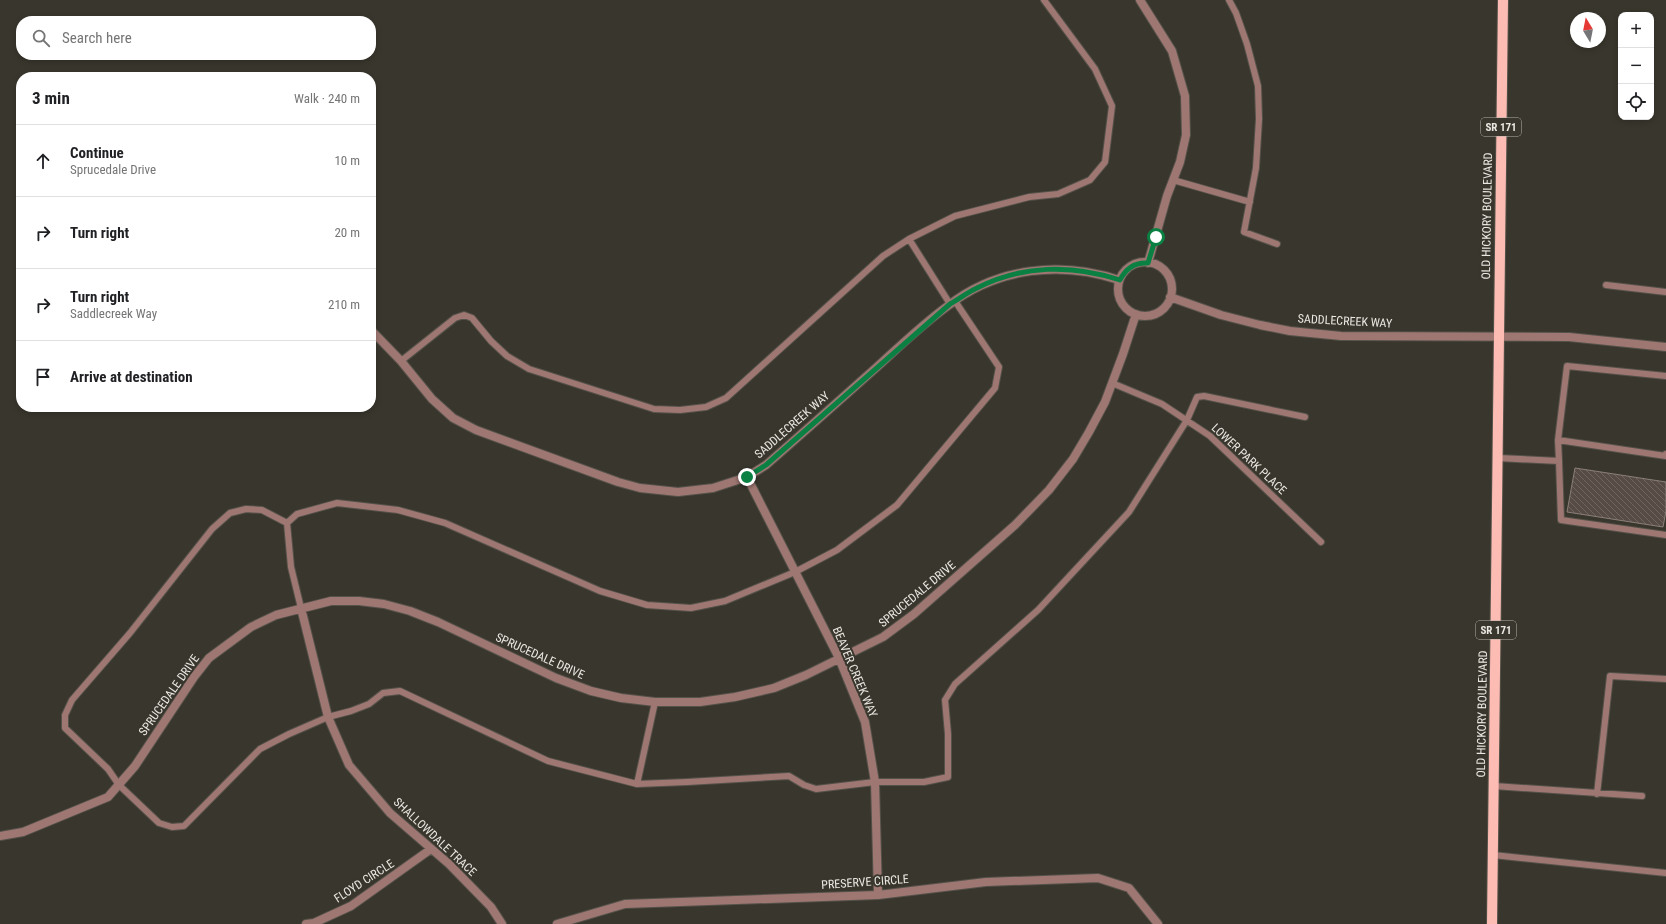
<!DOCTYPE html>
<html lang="en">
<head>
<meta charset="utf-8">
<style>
  body { margin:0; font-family:"Roboto Condensed",sans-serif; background:#f6f6f6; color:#202124 }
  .controls { position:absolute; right:12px; top:12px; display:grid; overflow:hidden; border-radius:8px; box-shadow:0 2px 6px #0003 }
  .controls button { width:36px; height:36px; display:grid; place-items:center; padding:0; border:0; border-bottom:1px solid #e0e0e0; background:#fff; color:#202124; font:20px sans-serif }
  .compass { position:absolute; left:1570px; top:12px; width:36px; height:36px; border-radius:50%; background:#fff; box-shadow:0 2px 6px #0003; rotate:350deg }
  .stop { position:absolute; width:12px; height:12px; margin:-9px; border:3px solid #0b8043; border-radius:50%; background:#fff }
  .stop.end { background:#0b8043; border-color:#fff; box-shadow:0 1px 4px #0008 }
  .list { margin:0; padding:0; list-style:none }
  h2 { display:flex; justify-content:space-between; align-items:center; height:52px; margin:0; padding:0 16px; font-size:17px }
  h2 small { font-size:13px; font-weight:400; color:#757577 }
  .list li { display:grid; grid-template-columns:26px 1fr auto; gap:12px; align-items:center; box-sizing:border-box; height:72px; padding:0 16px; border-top:1px solid #e0e0e0 }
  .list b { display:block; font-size:15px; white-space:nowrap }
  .list p { margin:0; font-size:13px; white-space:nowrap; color:#757577 }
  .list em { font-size:13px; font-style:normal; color:#757577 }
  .icon { flex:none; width:22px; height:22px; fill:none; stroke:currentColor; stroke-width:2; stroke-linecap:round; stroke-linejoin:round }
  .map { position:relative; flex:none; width:1666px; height:924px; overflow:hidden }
  .search { position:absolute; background:#fff; box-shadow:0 2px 6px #0003; left:16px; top:16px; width:360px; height:44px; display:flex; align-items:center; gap:10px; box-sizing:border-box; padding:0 14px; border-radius:16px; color:#757577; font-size:15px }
  .panel { position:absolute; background:#fff; box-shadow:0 2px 6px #0003; left:16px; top:72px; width:360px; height:340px; border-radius:16px }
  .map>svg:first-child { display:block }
  .building { fill:url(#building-back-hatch); stroke:#8b8079 }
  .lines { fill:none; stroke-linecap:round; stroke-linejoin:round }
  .lane-casing { stroke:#55524a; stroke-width:8 }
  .street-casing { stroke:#55524a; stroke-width:10 }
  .primary-casing { stroke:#55524a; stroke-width:12 }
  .lane { stroke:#9f7772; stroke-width:6 }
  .street { stroke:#9f7772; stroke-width:8 }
  .primary { stroke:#fdbcb3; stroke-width:10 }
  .route { stroke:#0b8043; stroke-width:5 }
  .labels { text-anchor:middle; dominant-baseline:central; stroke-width:4; stroke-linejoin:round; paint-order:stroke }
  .shield { fill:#39362d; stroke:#b5b3ac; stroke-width:1 }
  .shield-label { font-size:11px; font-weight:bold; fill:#eae8e2 }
  .street-label { font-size:12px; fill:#eae8e2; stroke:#39362d }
</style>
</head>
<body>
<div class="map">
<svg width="1666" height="924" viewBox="0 0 1666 924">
  <defs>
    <pattern id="building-back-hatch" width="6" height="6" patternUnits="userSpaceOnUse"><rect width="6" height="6" fill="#564b45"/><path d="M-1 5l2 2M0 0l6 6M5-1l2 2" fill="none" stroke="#6e6560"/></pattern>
  </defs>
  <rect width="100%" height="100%" fill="#39362d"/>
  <!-- building -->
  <path class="building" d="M1575,468l91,14v29l-3,16 -96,-15z"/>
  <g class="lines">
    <defs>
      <path id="lane" d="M1229,0l7,13 11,31 11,42 1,33 -3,49 -12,64 33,12
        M1173,180l77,22
        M1606,285l60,7
        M950,304l-41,-65 46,-23 74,-19 29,-3 32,-14 15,-18 7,-56 -17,-37 -51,-69
        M401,361l54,-43 9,-3 8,3 19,23 16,15 22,13 125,40 26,1 26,-3 20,-9 157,-142 26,-17
        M1112,383l50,21 48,32 111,106
        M1558,440l9,-74 99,10
        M1498,458l61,3 2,59 105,15
        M1559,461l-1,-21 108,16v-2
        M287,523l-25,-13 -16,-1 -16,4 -18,16 -82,104 -58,67 -7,15v13l43,41 11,16 40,38 13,4 12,-1 76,-77 29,-15 39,-17 23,-6 18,-7 14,-11 17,-2 148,70 89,23 50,-2 102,-6 15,9 12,4 59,-7h49l24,-5v-43l-3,-34 10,-16 83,-74 91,-98 58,-92 10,-23 7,-1 101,21
        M301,608l-10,-41 -4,-44 10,-9 40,-11 61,7 47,13 155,68 47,14 44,3 34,-7 70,-29 42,-22 60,-45 98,-117 4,-21 -44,-66
        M637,784l18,-82
        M1494,786l148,10
        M1597,794l13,-118 56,3
        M1493,855l173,18"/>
      <path id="street" d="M1140,0l32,51 13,45 1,39 -6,27 -13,34 -19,67
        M1118 289a27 27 0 1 1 54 0a27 27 0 1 1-54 0Z
        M1170,297l51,18 39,10 30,6 51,5 228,1 97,10
        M371,330l30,31 31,38 21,19 23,12 142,52 22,6 38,4 35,-4 34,-11 19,-12c38,-33 75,-66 112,-99 23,-21 46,-43 71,-61 49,-38 113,-44 170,-25
        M747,477l92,181 26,64 10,60 3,113
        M301,608l27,109 21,48 41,48 59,51 42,43 11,17
        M0,836l23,-4 85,-35 27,-31 59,-89 15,-19 42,-31 25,-12 55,-14h28l25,3 26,7 28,11 118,56 35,13 30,7 34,4h45l35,-5 39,-9 32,-13 77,-38 31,-23 101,-89 34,-35 24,-31 16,-27 16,-30 18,-48 13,-40
        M306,924l8,-1 37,-17 80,-57
        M557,924l68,-20 253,-9 108,-13 112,-4 31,10 29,36"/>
      <path id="primary" d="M1492,924l11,-924"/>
    </defs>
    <!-- lane casing -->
    <use href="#lane" class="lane-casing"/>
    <!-- street casing -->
    <use href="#street" class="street-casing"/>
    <!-- primary casing -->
    <use href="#primary" class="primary-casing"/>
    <!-- lane -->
    <use href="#lane" class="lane"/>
    <!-- street -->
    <use href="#street" class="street"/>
    <!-- primary -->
    <use href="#primary" class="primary"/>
  </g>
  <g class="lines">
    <!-- route -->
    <path class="route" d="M747,477l19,-12 184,-161c9,-5 18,-12 27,-16 45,-23 95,-24 143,-8 6,-12 15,-18 28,-17l8,-26"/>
  </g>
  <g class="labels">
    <!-- shield labels -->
    <g class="shield">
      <rect x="1481" y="118" width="40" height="18" rx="3"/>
      <rect x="1476" y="621" width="40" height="18" rx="3"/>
    </g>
    <g class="shield-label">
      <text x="1501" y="127">SR 171</text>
      <text x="1496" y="630">SR 171</text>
    </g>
    <!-- street labels -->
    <g class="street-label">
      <text transform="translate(1487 216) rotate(-89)">OLD HICKORY BOULEVARD</text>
      <text transform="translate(1345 321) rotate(3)">SADDLECREEK WAY</text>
      <text transform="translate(792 425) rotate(-41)">SADDLECREEK WAY</text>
      <text transform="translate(1249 459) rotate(43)">LOWER PARK PLACE</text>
      <text transform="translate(917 594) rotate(-40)">SPRUCEDALE DRIVE</text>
      <text transform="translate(540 656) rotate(24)">SPRUCEDALE DRIVE</text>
      <text transform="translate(855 672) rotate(67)">BEAVER CREEK WAY</text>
      <text transform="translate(169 695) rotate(-55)">SPRUCEDALE DRIVE</text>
      <text transform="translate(1482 714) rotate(-89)">OLD HICKORY BOULEVARD</text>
      <text transform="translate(435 837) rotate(43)">SHALLOWDALE TRACE</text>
      <text transform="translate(364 881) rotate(-33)">FLOYD CIRCLE</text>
      <text transform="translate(865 882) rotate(-4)">PRESERVE CIRCLE</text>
    </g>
  </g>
</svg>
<div class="controls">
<button>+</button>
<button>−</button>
<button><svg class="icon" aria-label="locate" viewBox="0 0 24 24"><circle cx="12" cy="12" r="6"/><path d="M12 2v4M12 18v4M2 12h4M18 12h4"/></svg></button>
</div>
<svg class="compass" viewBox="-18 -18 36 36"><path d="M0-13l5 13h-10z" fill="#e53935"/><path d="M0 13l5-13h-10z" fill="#757577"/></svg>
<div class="stop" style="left:1156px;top:237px"></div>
<div class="stop end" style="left:747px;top:477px"></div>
<div class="search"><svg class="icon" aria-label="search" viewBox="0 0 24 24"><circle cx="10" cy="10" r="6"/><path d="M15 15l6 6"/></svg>Search here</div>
<section class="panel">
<h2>3 min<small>Walk · 240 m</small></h2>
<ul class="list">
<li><svg class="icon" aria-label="ahead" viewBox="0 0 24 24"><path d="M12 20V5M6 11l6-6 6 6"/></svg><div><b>Continue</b><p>Sprucedale Drive</p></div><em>10 m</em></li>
<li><svg class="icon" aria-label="right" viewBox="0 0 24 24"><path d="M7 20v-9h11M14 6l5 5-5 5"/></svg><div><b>Turn right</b></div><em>20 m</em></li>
<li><svg class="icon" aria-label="right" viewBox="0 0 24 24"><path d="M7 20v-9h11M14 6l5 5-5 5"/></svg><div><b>Turn right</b><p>Saddlecreek Way</p></div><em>210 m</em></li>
<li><svg class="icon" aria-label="arrive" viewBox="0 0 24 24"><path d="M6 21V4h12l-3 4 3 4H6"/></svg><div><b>Arrive at destination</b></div></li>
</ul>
</section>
</div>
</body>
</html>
